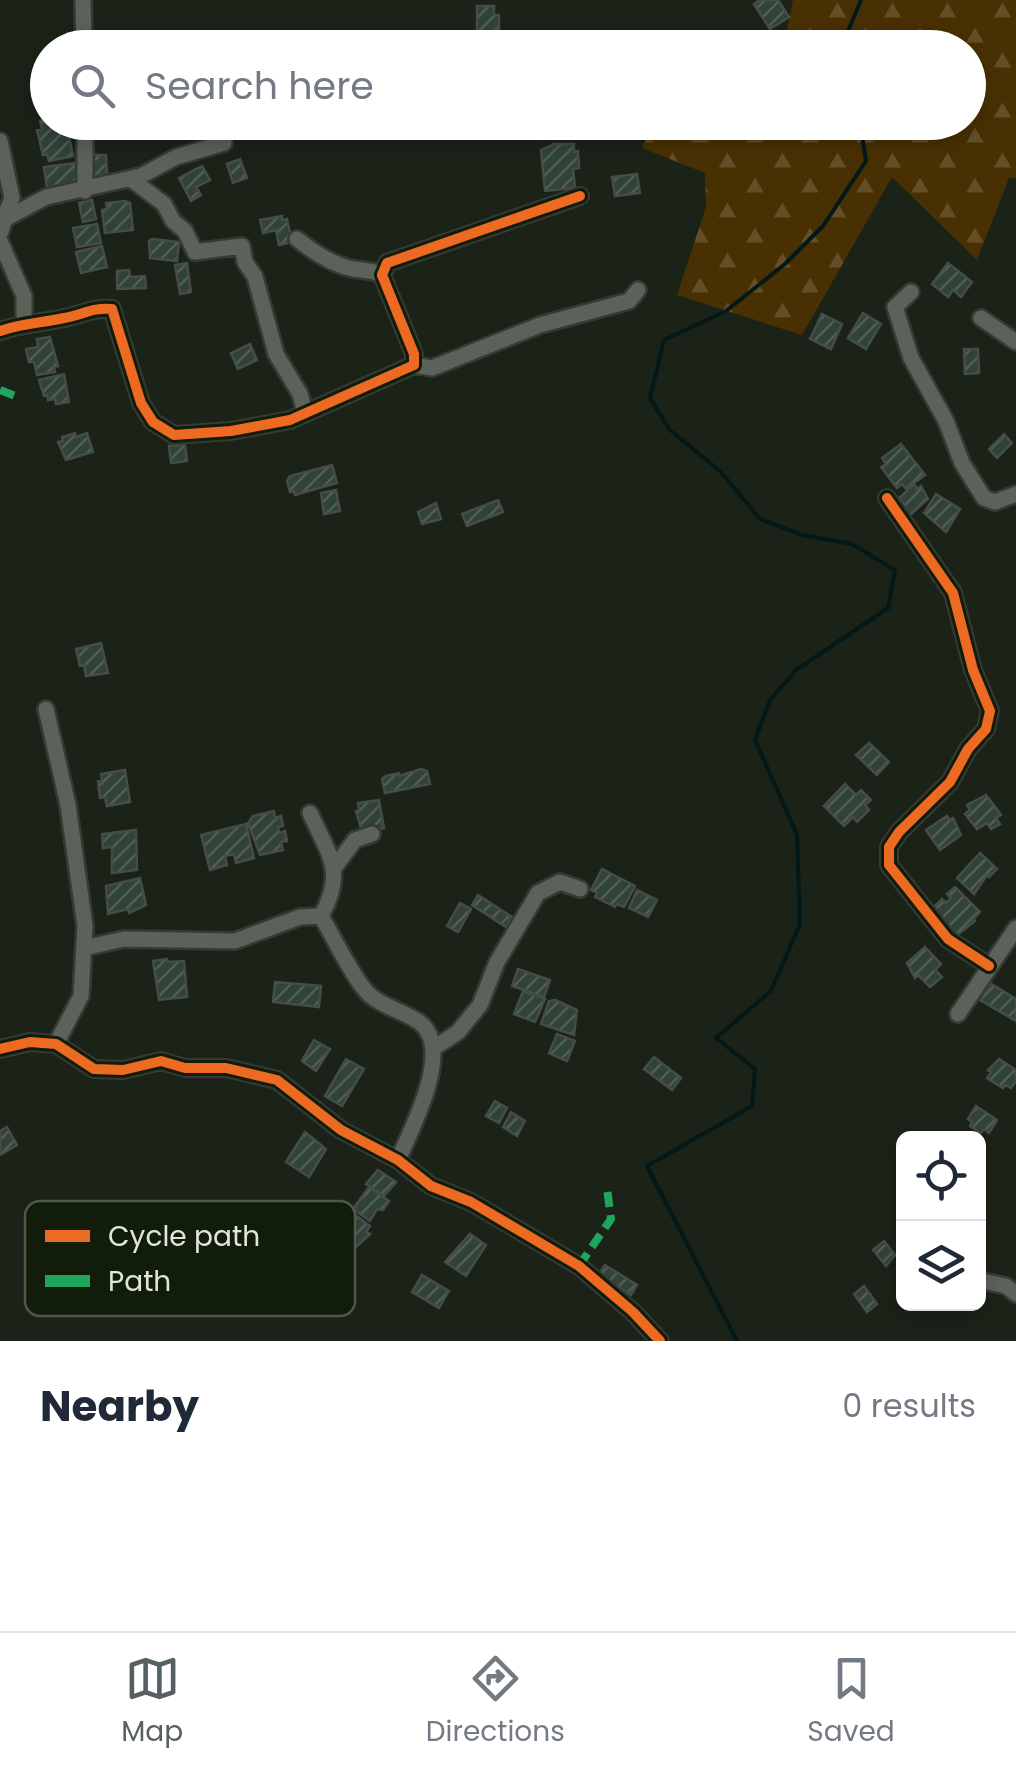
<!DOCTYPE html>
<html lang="en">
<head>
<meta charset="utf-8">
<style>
  body { margin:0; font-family:Poppins,sans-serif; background:#f2f2f3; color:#1f2937 }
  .controls { position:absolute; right:30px; bottom:30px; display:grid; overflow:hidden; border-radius:15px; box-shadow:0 5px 15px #0003 }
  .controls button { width:90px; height:90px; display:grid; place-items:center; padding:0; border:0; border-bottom:2px solid #e0e1e3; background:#fff; color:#1f2937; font:50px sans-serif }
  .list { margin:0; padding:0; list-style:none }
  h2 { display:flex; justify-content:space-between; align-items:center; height:130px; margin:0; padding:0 40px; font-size:42px }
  h2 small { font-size:32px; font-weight:400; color:#747a83 }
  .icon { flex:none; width:55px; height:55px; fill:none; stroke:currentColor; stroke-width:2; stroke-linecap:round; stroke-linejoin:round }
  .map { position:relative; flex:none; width:1016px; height:1341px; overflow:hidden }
  .search { position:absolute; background:#fff; box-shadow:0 5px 15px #0003; left:30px; right:30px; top:30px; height:110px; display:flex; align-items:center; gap:25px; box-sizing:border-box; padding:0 35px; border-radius:55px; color:#747a83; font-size:38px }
  .sheet { height:290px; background:#fff }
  nav { display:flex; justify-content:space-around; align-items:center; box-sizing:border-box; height:140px; border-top:2px solid #e0e1e3; background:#fff; font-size:28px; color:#747a83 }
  nav a { display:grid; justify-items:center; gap:5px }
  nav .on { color:#565f62 }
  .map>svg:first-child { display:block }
  .forest { fill:url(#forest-firs) }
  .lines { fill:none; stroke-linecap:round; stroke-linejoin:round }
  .stream { stroke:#031919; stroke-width:4 }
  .building { fill:url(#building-hatch); stroke:#454d46; stroke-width:2.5 }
  .minor-casing { stroke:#353b33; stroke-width:20 }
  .minor { stroke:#5c6159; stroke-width:15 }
  .quiet { stroke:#20a55d; stroke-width:8; stroke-dasharray:15 8; stroke-linecap:butt }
  .cycleway-casing { stroke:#111c0b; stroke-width:16 }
  .cycleway { stroke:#ed6a23; stroke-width:10 }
  .key { fill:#111c0b; stroke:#4f5949; stroke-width:2.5 }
  .key-label { font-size:28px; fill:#dfe7db }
</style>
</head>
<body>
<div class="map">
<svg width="1016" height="1341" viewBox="0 0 1016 1341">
  <defs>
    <pattern id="forest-firs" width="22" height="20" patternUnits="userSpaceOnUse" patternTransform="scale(2.5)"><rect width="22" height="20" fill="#493003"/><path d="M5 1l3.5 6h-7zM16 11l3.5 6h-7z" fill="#634e27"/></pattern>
    <pattern id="building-hatch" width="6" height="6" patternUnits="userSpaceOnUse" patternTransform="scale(2.5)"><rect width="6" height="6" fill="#314239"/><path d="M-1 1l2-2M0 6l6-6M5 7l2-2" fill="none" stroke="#4e5d55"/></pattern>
  </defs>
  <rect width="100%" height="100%" fill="#1b2218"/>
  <!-- forest -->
  <path class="forest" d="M793,0h223v178h-7l-32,82 -85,-83 -90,158 -125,-40 29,-88 -1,-34 -63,-25 11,-25 315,-1v-74l-223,-1 40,-8z"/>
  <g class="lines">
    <!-- stream -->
    <path class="stream" d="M841,48l20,-48
      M737,1341l-90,-175 105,-60 3,-37 -39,-31 55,-47 29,-67 -3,-89 -42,-95 15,-40 26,-30 92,-62 7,-38 -43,-26 -50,-9 -42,-16 -39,-47 -52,-43 -19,-31 14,-58 62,-29 59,-47 38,-38 43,-65 -6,-39"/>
  </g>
  <!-- building -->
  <path class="building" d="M760,0h18l11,17 -19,12 -16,-25z
    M477,6h17v9h5v15h-5l1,5h-18z
    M48,119v3h18l7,34 -24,5 -2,-7 -4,1 -6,-25 5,-1 -2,-8z
    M537,122h24l1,7 -6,1 1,7 -17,2z
    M554,144h20v8l4,-1 1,17 -6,1 2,19 -30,3 -4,-41z
    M91,155h15l1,20h-16z
    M240,159l7,19 -14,5 -6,-19z
    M76,163l2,18 -31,7 -3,-21z
    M202,166l8,14 -14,7 5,8 -10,6 -12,-23z
    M637,174l3,19 -25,3 -3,-19z
    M92,200l4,19 -13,3 -4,-19z
    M125,201l5,2 3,27 -28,3 -3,-23 5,-1 -1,-6z
    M282,216v4l5,-1 5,23 -13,3 -3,-15 -13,3 -3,-13z
    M97,224l4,19 -24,4 -4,-19z
    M152,239l27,3 -2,19 -27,-3 -1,-17z
    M102,246l5,21 -26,6 -5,-21z
    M187,263l4,29 -11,2 -5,-29z
    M948,263l24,19 -11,15 -8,-7 -5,7 -16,-13z
    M129,270l1,7 15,-1 1,12 -29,1v-18z
    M863,313l18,11 -15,25 -18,-11z
    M822,314l20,10 -11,25 -21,-10z
    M50,337l8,29 -4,1 1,5 -18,3 -3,-13h-5l-3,-13 12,-2 -1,-8z
    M250,344l7,16 -19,9 -7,-16z
    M964,349h14l1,24 -14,1z
    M64,374l5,28 -13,2 -1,-5 -7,1 -1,-5 -3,1 -5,-16z
    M75,433l1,4 11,-4 6,19 -27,8 -8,-18 5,-1 -1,-4z
    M1004,434l8,9 -15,15 -8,-9z
    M901,444l24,31 -19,14 -4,-5 -5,4 -16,-21 5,-3 -4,-6z
    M185,445l2,16 -16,2 -2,-17z
    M332,465l5,18 -42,12 -1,-4 -4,1 -3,-11 3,-5z
    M914,484l4,5 3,-3 7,13 -18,16 -9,-9 3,-2 -5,-6z
    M336,490l4,21 -16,3 -3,-21z
    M936,494l24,15 -14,23 -22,-19z
    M498,500l5,12 -36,14 -5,-12z
    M436,503l5,16 -19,5 -4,-12z
    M101,643l7,30 -22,3 -2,-11 -4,1 -4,-17z
    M869,743l20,19 -12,13 -21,-20z
    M421,769l6,2 3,13 -45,9 -3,-14 4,-3 13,-3v3z
    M125,770l5,32 -23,4 -2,-9 -5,1 -2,-17 4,-1 -1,-6z
    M845,784l11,11 5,-5 10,10 -6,5 4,5 -12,12 -4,-5 -9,9 -20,-20z
    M986,795l15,20 -5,3 4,6 -9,5 -4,-6 -10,6 -12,-15 5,-4 -3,-5z
    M379,800l5,28 -22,4 -6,-21 3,-1 -1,-7z
    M274,811l1,7 6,-2 2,10 -5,1 1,6 6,-2 2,10 -6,1 2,8 -23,5 -12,-32 5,-7z
    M947,816l3,4 3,-2 8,17 -21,15 -14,-20z
    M246,824l8,34 -18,5 -2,-9 -9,2 2,9 -17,5 -9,-35z
    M136,830l1,40 -25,3v-26l-9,1 -1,-14z
    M980,853l17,16 -8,8 -2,-2 -13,19 -17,-16z
    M602,869l33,17 -11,21 -7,-3 -2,3 -20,-10 2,-4 -6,-3z
    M140,878l6,27 -17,8 -1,-4 -20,5 -2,-28z
    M955,887l25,25 -7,7 2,2 -19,15 -26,-25 12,-12 4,4 5,-5 -4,-4z
    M637,890l20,10 -9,17 -19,-9z
    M478,895l34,22 -6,10 -34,-22z
    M460,903l11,6 -13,23 -11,-6z
    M925,947l16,17 -6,6 7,7 -12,10 -12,-12 -3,3 -8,-15z
    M167,959l1,3 16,-1 3,36 -28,3 -6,-39z
    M518,969l32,11 -6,17 -32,-11z
    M275,982l46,4 -2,21 -46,-5z
    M990,983l26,16v22l-36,-21z
    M523,991l22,8 -10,23 -21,-8z
    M555,1000l22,10 -3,25 -33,-11 8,-23z
    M557,1034l18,7 -8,20 -18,-8z
    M314,1040l16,9 -14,22 -14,-10z
    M654,1057l27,21 -9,12 -28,-21z
    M346,1059l18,10 -22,37 -17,-10z
    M999,1059l17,11v11l-5,7 -6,-3 -2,3 -16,-10 4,-6 -3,-2z
    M495,1101l12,7 -8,15 -13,-7z
    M976,1106l21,14 -8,13 -5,-4 -3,4 -11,-7 2,-4 -4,-3z
    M511,1112l14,9 -8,15 -14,-9z
    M7,1127l10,18 -17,10v-24z
    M305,1132l21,17 -17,28 -23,-15z
    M378,1170l18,12 -12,14 -18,-12z
    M369,1187l20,14 -6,9 -6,-1 -7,12 -17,-12z
    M354,1214l16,12 -4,6 4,2 -14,13 -21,-11 6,-12 4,3z
    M470,1234l16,11 -20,31 -21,-14z
    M884,1241l11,14 -9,11 -13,-16z
    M605,1265l32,20 -6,10 -32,-21z
    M422,1275l27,16 -10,17 -27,-16z
    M864,1286l13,18 -10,8 -13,-18z"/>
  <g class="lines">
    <defs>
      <path id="minor" d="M83,0l1,48
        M85,122v69
        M0,141l12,57 -9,23
        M131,179l33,25 9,17 12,10 10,21 47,-6 3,16 10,15 21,77 24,40 5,19
        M0,234l5,-15 41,-22 95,-21 35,-19 48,-14
        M297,239c15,12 32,24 52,29 12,3 22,1 33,7
        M0,241l24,55v27
        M911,292l-16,15 16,51 35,63 16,42 22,35 11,4 21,-8
        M981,318l35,24
        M0,331c22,-8 42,-8 64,-13 18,-3 29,-11 48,-9l29,94 12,19 21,13 57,-4 59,-11 124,-55v-11l-32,-79 5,-12 193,-67
        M414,365l18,3 108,-43 89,-24 9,-11
        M887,498l66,95 20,77 17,41 -4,18 -18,20 -18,33 -51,50 -10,15v18l59,74 41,27
        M46,709l22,96 17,121 -4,70 -25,48
        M334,868l21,-28 17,-6
        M321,916c13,22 29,56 44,74 12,15 38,21 54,32 36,26 -8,108 -21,138
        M84,948l40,-9 111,2 65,-24 21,-1c25,-44 8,-61 -11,-103
        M958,1014l58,-86
        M434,1048l24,-16 22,-27 17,-43 41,-69 22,-11 20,7
        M0,1049l30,-7 26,2 38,25 29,1 38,-9 24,7h41l51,12 64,50 57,30 33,26 40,16 108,64 54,46 27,29
        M978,1280l28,6 10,8"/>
    </defs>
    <!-- minor casing -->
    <use href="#minor" class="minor-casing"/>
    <!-- minor -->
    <use href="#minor" class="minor"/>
    <!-- quiet -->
    <path class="quiet" d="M0,390l15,6
      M579,1266l32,-47 -4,-31"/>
    <defs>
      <path id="cycleway" d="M0,331c22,-8 42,-8 64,-13 18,-3 29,-11 48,-9l29,94 12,19 21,13 57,-4 59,-11 124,-55v-11l-32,-79 5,-12 193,-67
        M887,498l66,95 20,77 17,41 -4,18 -18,20 -18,33 -51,50 -10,15v18l59,74 41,27
        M0,1049l30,-7 26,2 38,25 29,1 38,-9 24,7h41l51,12 64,50 57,30 33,26 40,16 108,64 54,46 27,29"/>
    </defs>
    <!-- cycleway casing -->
    <use href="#cycleway" class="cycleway-casing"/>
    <!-- cycleway -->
    <use href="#cycleway" class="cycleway"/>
  </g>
  <!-- legend -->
  <rect x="25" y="1201" width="330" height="115" rx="15" class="key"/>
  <rect x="45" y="1230" width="45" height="12" fill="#ed6a23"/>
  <rect x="45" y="1275" width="45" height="12" fill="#20a55d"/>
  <g class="key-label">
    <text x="108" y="1246">Cycle path</text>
    <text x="108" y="1291">Path</text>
  </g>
</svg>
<div class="controls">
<button><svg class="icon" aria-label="locate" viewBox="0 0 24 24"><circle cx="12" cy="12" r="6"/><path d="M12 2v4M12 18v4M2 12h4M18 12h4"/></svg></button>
<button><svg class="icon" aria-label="layers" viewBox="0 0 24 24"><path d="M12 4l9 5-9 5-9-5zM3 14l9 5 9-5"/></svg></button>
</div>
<div class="search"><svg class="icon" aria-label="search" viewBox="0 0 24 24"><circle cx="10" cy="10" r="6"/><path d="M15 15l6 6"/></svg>Search here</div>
</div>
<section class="sheet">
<h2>Nearby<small>0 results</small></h2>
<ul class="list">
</ul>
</section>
<nav>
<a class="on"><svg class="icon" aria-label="map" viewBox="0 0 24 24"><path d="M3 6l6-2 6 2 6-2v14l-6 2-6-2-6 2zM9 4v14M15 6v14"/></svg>Map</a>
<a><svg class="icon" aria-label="directions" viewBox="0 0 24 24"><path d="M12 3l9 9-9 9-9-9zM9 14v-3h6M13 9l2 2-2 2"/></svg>Directions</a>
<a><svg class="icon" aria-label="saved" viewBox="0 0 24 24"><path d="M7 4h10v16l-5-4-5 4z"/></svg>Saved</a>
</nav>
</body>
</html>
